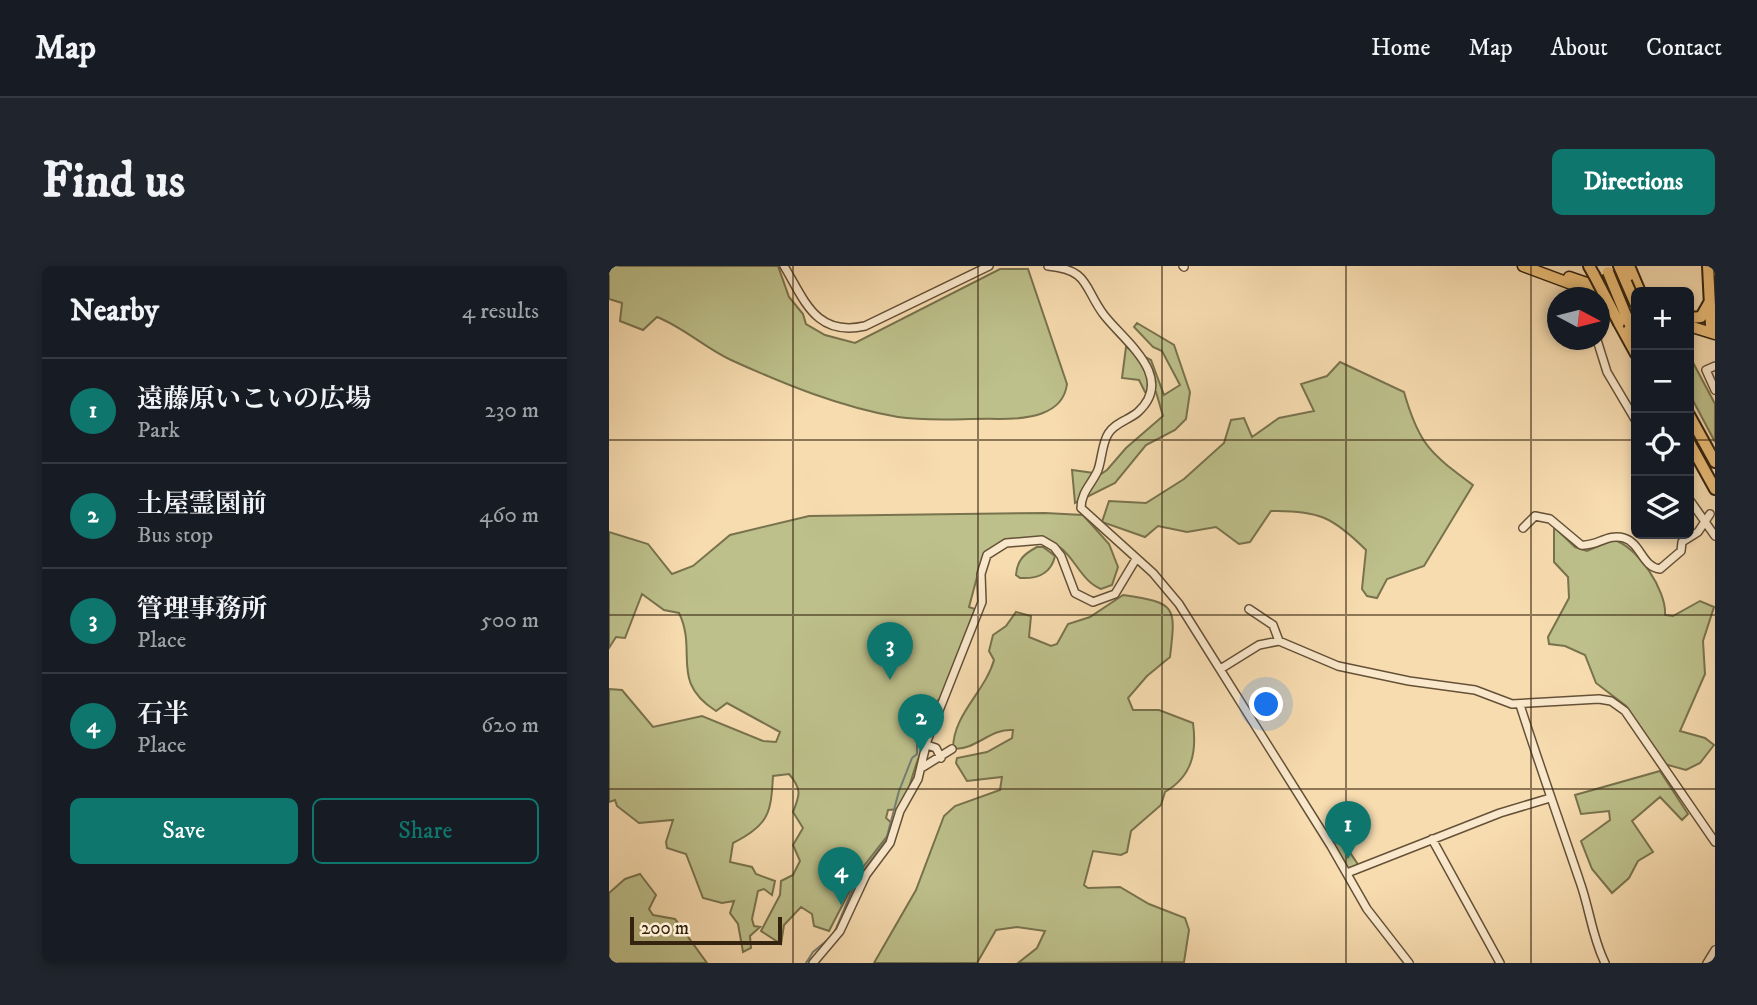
<!DOCTYPE html>
<html lang="en">
<head>
<meta charset="utf-8">
<style>
  body { margin:0; font-family:"IM FELL DW Pica","Noto Serif JP",serif; background:#20242c; color:#f1f3f6 }
  .controls { position:absolute; right:21px; top:21px; display:grid; overflow:hidden; border-radius:10px; box-shadow:0 4px 10px #0003 }
  .controls button { width:63px; height:63px; display:grid; place-items:center; padding:0; border:0; border-bottom:2px solid #363941; background:#171b24; color:#f1f3f6; font:35px sans-serif }
  .compass { position:absolute; left:938px; top:21px; width:63px; height:63px; border-radius:50%; background:#171b24; box-shadow:0 4px 10px #0003; rotate:97deg }
  .scale { position:absolute; left:21px; bottom:18px; width:152px; box-sizing:border-box; padding-left:7px; border:4px solid #34230f; border-top:0; font-size:19px; line-height:24px; white-space:nowrap; color:#34230f; -webkit-text-stroke:5px #fae8cc; paint-order:stroke }
  .you { position:absolute; left:658px; top:439px; width:24px; height:24px; margin:-18px; border:5px solid #fff; border-radius:50%; background:#1a73e8; box-shadow:0 0 0 10px #1a73e833 }
  .badge { display:grid; place-items:center; width:46px; height:46px; border-radius:50%; background:#0f766e; color:#fff; font-size:23px; font-weight:700 }
  .pin { position:absolute; translate:-50% -58px; filter:drop-shadow(0 2px 4px #0008) }
  .pin::after { content:''; position:absolute; top:37px; width:24px; height:21px; background:inherit; clip-path:polygon(0 0,100% 0,50% 100%) }
  .list { margin:0; padding:0; list-style:none }
  h2 { display:flex; justify-content:space-between; align-items:center; height:91px; margin:0; padding:0 28px; font-size:30px }
  h2 small { font-size:23px; font-weight:400; color:#9ea1a6 }
  .list li { display:grid; grid-template-columns:46px 1fr auto; gap:21px; align-items:center; box-sizing:border-box; height:105px; padding:0 28px; border-top:2px solid #363941 }
  .list b { display:block; font-size:26px; white-space:nowrap }
  .list p { margin:0; font-size:23px; white-space:nowrap; color:#9ea1a6 }
  .list em { font-size:23px; font-style:normal; color:#9ea1a6 }
  .actions { display:flex; gap:14px; padding:21px 28px }
  .actions a { flex:1; padding:16px 0; border:2px solid #0f766e; border-radius:10px; text-align:center; font-size:24px; color:#0f766e }
  .actions .main { background:#0f766e; color:#fff }
  .icon { flex:none; width:38px; height:38px; fill:none; stroke:currentColor; stroke-width:2; stroke-linecap:round; stroke-linejoin:round }
  .map { position:relative; flex:none; width:1106px; height:697px; overflow:hidden; border-radius:10px }
  header { display:flex; align-items:center; gap:42px; box-sizing:border-box; height:98px; padding:0 35px; background:#171b24; border-bottom:2px solid #363941 }
  header strong { font-size:33px }
  nav { display:flex; gap:38px; margin-inline-start:auto; font-size:24px }
  .intro { display:flex; align-items:center; justify-content:space-between; box-sizing:border-box; height:168px; padding:0 42px }
  h1 { margin:0; font-size:49px }
  .button { padding:18px 32px; border-radius:10px; background:#0f766e; color:#fff; font-size:24px; font-weight:700 }
  main { display:flex; gap:42px; padding:0 42px }
  aside { flex:1; background:#171b24; border-radius:10px; box-shadow:0 4px 10px #0003 }
  .map>svg:first-child { display:block }
  .green { fill:#bdc08b; stroke:#78724d; stroke-width:2 }
  .lines { fill:none; stroke-linecap:round; stroke-linejoin:round }
  .stream { stroke:#747e72; stroke-width:2 }
  .minor-casing { stroke:#655137; stroke-width:10 }
  .major-casing { stroke:#34230f; stroke-width:13 }
  .highway-casing { stroke:#34230f; stroke-width:14 }
  .minor { stroke:#fae8cc; stroke-width:7 }
  .major { stroke:#ecbe78; stroke-width:10 }
  .highway { stroke:#ecbe78; stroke-width:10 }
  .highway-bridge-casing { stroke:#34230f; stroke-width:14; stroke-linecap:butt }
  .highway-bridge { stroke:#ecbe78; stroke-width:10 }
  .grid { fill:none; stroke:#34230f; stroke-width:2; stroke-opacity:0.55 }
</style>
</head>
<body>
<header>
<strong>Map</strong>
<nav><a>Home</a><a>Map</a><a>About</a><a>Contact</a></nav>
</header>
<div class="intro"><h1>Find us</h1><a class="button">Directions</a></div>
<main>
<aside>
<h2>Nearby<small>4 results</small></h2>
<ul class="list">
<li><span class="badge">1</span><div><b>遠藤原いこいの広場</b><p>Park</p></div><em>230 m</em></li>
<li><span class="badge">2</span><div><b>土屋霊園前</b><p>Bus stop</p></div><em>460 m</em></li>
<li><span class="badge">3</span><div><b>管理事務所</b><p>Place</p></div><em>500 m</em></li>
<li><span class="badge">4</span><div><b>石半</b><p>Place</p></div><em>620 m</em></li>
</ul>
<div class="actions"><a class="main">Save</a><a>Share</a></div>
</aside>
<div class="map">
<svg width="1106" height="697" viewBox="0 0 1106 697">
  <rect width="100%" height="100%" fill="#f7dcb0"/>
  <filter id="stains"><feTurbulence type="fractalNoise" baseFrequency=".00286" numOctaves="4"/><feColorMatrix values="0 0 0 0 .2 0 0 0 0 .09 0 0 0 0 .02 0 0 0 .5 -.17"/></filter>
  <radialGradient id="worn" r=".72"><stop offset=".6" stop-color="#630" stop-opacity="0"/><stop offset="1" stop-color="#630" stop-opacity=".3"/></radialGradient>
  <!-- green -->
  <path class="green" d="M0,0h169l11,31 14,17 3,10 19,11 30,8 145,-74h28l39,115c-4,32 -41,35 -68,35 -33,-1 -68,3 -101,-2 -58,-10 -114,-33 -167,-57 -26,-12 -48,-33 -74,-43l-14,13 -23,-9 2,-18 -13,-4z
    M528,57l37,22 16,47 -4,27 -11,11 -29,15 -31,38 -40,20 -3,-33 29,4 6,-4 19,-22 37,-32 -7,-24h-11l-6,-12 -17,-2 4,-31 25,13 13,35 16,-10 -18,-34 -9,-4 -19,-20z
    M1080,89l26,49v38l-26,-49z
    M731,96l64,30c15,53 26,61 69,93l-49,81 -37,13 -10,19 -10,-2 -5,-7 4,-39c-33,-33 -48,-40 -95,-39l-21,31 -11,2 -23,-17 -29,5 -29,-6 -13,11 -43,-15 7,-21 37,2 38,-24 40,-36 7,-23 13,-2 8,19 27,-19 35,-7 -13,-27 26,-8z
    M436,247l38,2 26,29 9,23 -6,18 -11,4c-25,-10 -29,-46 -58,-48 -15,-1 -35,6 -50,8l-13,17 -11,41 6,2 -34,89 -10,8 -10,47c-5,7 -14,44 -19,56l-14,1 -2,8 9,8 -35,45 -31,60 -15,-5 -2,-12 -11,-7 -17,18 -3,19 -20,-13 19,-36 1,-14 12,-6 7,-14 -7,-16 10,-17 -10,-16c7,-17 9,-23 -4,-38l-16,2c-2,37 -4,49 -40,67l-3,19 22,5 4,7 19,7 -3,14 -8,-6 -6,2 -6,28 2,7 6,1 -10,9 1,12 -8,4 -5,-28 -8,-11 4,-12 -12,2 -19,-5 -17,-44 -19,-6 -1,-6 7,-22 -34,3 -22,-17 -2,-6 -6,2v-113l13,1 31,37 49,-11 61,25 13,1 4,-10 -53,-29 -11,8c-47,-30 -18,-59 -37,-98l-15,-3 -22,-16 -17,44 -9,-1 -7,11v-116l39,12 24,30 21,-8 37,-31 79,-19z
    M945,261l21,20 12,4 26,-11c24,5 54,51 52,75l8,1 27,-15 14,6 -11,34 2,33 -25,57 25,7 9,7 -14,18 -14,7 -22,-6 -38,-58 -30,-23 -11,-28 -20,-9 -16,-2 -1,-7 21,-39 -1,-21 -14,-15z
    M428,281h6l12,9c-4,18 -17,23 -35,22l-4,-3c1,-15 8,-21 21,-28z
    M514,329c54,8 53,11 47,62l-23,19 -19,22 5,12h26l34,13c4,30 -1,53 -28,69l-4,13 -30,26 -4,21 -6,3 -28,-4 -9,34 4,3 32,-1 29,17 36,14 4,12 -5,32 -166,1 19,-15 8,-17 -28,-4 -21,3 -19,33h-103l42,-73 28,-74 11,-10 45,-16 2,-13 -35,4 -11,-18 1,-5 30,-6 25,-14 1,-8c-22,-2 -37,20 -60,19 0,-35 32,-57 41,-89l-5,-9 4,-16 13,-9 10,-14 15,4 -2,21 22,9 6,-2 11,-20 22,-7z
    M1051,505l28,43 -6,6 -22,-23 -28,24 21,31 -15,9 -9,17 -17,15 -20,-24 -11,-28 29,-21 -1,-9 -28,3 -6,-19z
    M730,570l20,30 -7,4 -4,-1 -17,-29z
    M31,608l16,21 -7,14 4,6 22,4 32,44h-98v-70l16,-14z"/>
  <g class="lines">
    <!-- stream -->
    <path class="stream" d="M226,665l22,-52 29,-39 13,-49 13,-33 5,-4v-13l-14,-21
      M197,697l7,-11 17,-14"/>
    <defs>
      <path id="minor" d="M175,0c21,35 32,71 81,60l124,-60
        M439,0c42,4 35,21 56,49 21,27 72,62 34,97 -9,8 -24,11 -30,22 -6,10 -6,24 -10,36 -6,14 -17,22 -17,38l72,65 26,31 152,242 36,63 42,54
        M574,0l1,1
        M988,74l10,32 29,49
        M1106,100l-9,4 9,20
        M1080,233l26,37
        M914,262l12,-12 15,3 31,26c15,2 27,-12 43,-7 17,5 18,29 36,31l21,-18 1,-9 16,-10 12,-18
        M640,343l24,16 6,16
        M613,402l37,-23 20,-4 59,25 71,15 66,9 37,14 87,-5 12,2 14,10 90,131
        M911,439c19,59 40,118 60,177 10,28 12,55 25,81
        M318,479l9,3 5,10
        M314,501l29,-18
        M823,573l68,124
        M738,607l153,-60 50,-15
        M204,697l27,-32 26,-56 24,-32 10,-32 18,-32 9,-38 55,-139 -1,-28 6,-19 19,-12 36,-3 12,7 7,9 14,37 18,9 22,-8 21,-35
        M1098,697l8,-13"/>
      <path id="major" d="M914,0l113,42
        M960,11l67,23
        M1080,60l26,8"/>
      <path id="highway" d="M980,0l5,9
        M1010,0l7,16
        M1020,0l11,26
        M1099,0l3,60
        M1080,52l12,-1 8,-14
        M1010,57l17,31
        M1021,59l6,13
        M1080,149l26,47
        M1080,176l26,47"/>
    </defs>
    <!-- minor casing -->
    <use href="#minor" class="minor-casing"/>
    <!-- major casing -->
    <use href="#major" class="major-casing"/>
    <!-- highway casing -->
    <use href="#highway" class="highway-casing"/>
    <!-- minor -->
    <use href="#minor" class="minor"/>
    <!-- major -->
    <use href="#major" class="major"/>
    <!-- highway -->
    <use href="#highway" class="highway"/>
    <defs>
      <path id="highway-bridge" d="M999,6l22,53
        M985,9l25,48
        M1017,16l10,23"/>
    </defs>
    <!-- highway-bridge casing -->
    <use href="#highway-bridge" class="highway-bridge-casing"/>
    <!-- highway-bridge -->
    <use href="#highway-bridge" class="highway-bridge"/>
  </g>
  <!-- grid -->
  <path class="grid" d="M184,0v697M369,0v697M553,0v697M737,0v697M922,0v697M0,174h1027M1080,174h26M0,349h1106M0,523h1106"/>
  <rect width="100%" height="100%" filter="url(#stains)"/>
  <rect width="100%" height="100%" fill="url(#worn)"/>
</svg>
<div class="controls">
<button>+</button>
<button>−</button>
<button><svg class="icon" aria-label="locate" viewBox="0 0 24 24"><circle cx="12" cy="12" r="6"/><path d="M12 2v4M12 18v4M2 12h4M18 12h4"/></svg></button>
<button><svg class="icon" aria-label="layers" viewBox="0 0 24 24"><path d="M12 4l9 5-9 5-9-5zM3 14l9 5 9-5"/></svg></button>
</div>
<svg class="compass" viewBox="-18 -18 36 36"><path d="M0-13l5 13h-10z" fill="#e53935"/><path d="M0 13l5-13h-10z" fill="#9ea1a6"/></svg>
<div class="scale">200 m</div>
<div class="you"></div>
<div class="pin badge" style="left:739px;top:593px">1</div>
<div class="pin badge" style="left:312px;top:486px">2</div>
<div class="pin badge" style="left:281px;top:414px">3</div>
<div class="pin badge" style="left:232px;top:639px">4</div>
</div>
</main>
</body>
</html>
